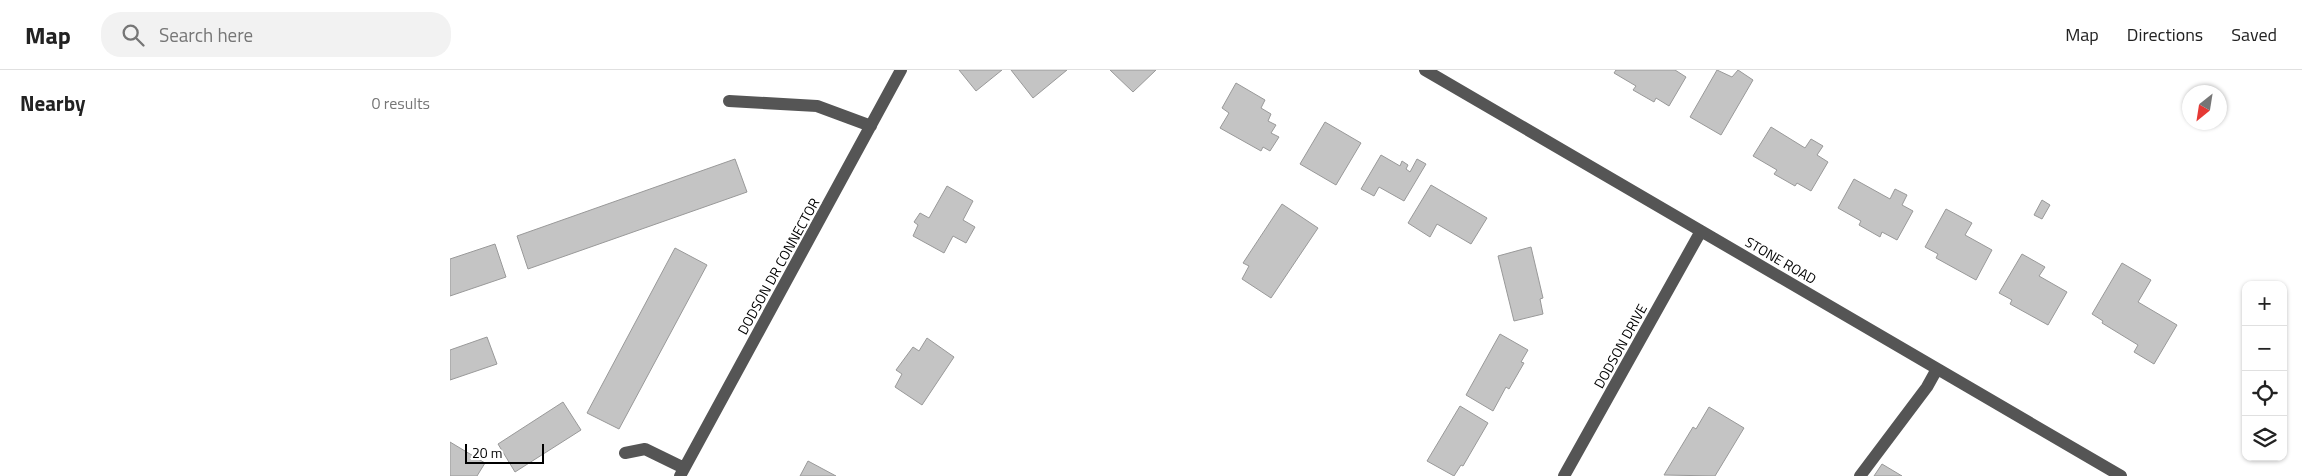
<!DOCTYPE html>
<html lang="en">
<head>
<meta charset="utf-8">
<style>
  body { margin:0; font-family:"Titillium Web",sans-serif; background:#f2f2f2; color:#222 }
  .controls { position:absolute; right:15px; bottom:15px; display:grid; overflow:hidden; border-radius:10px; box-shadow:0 1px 4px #0004 }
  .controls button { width:45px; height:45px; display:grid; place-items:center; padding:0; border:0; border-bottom:1px solid #e0e0e0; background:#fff; color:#222; font:25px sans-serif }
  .compass { position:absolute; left:1732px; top:15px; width:45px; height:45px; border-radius:50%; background:#fff; box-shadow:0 1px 4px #0004; rotate:210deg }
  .scale { position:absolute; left:15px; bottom:12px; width:79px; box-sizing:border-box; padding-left:5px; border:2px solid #000; border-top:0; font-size:14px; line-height:18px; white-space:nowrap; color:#000; -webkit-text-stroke:4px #fff; paint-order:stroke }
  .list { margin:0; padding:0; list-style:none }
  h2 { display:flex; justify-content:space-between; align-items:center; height:65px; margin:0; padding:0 20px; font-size:21px }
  h2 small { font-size:16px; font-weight:400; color:#767676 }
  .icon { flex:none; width:28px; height:28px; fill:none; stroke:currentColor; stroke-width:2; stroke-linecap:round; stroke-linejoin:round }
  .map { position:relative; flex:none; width:1852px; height:406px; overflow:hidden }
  header { display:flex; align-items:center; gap:30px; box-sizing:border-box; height:70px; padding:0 25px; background:#fff; border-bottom:1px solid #e0e0e0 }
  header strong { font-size:24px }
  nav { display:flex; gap:28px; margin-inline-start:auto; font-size:18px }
  .search { width:350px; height:45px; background:#f2f2f2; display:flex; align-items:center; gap:12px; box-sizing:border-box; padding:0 18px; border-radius:20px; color:#767676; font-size:19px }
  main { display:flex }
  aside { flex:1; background:#fff }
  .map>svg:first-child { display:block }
  .building { fill:#c4c4c4; stroke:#999 }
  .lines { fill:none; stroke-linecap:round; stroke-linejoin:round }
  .minor { stroke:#555; stroke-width:12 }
  .labels { text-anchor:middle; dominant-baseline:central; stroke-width:4; stroke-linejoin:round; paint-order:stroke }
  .street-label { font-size:14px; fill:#000; stroke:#fff }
</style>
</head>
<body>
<header>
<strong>Map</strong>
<div class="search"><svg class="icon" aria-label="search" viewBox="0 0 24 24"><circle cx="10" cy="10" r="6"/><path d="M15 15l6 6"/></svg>Search here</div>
<nav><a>Map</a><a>Directions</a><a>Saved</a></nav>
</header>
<main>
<aside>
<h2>Nearby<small>0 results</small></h2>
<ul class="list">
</ul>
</aside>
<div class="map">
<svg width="1852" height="406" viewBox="0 0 1852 406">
  <rect width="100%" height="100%" fill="#fff"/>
  <!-- building -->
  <path class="building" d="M509,0h43l-26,21z
    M561,0h56l-34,28z
    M660,0h46l-23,22z
    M1166,0h59l11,7 -17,29 -13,-8 -2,4 -21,-12 3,-4 -22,-13z
    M1267,0l15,7 6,-7 15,10 -32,55 -31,-18z
    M786,13l29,17 -4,8 10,6 -3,7 8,4 -5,8 8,4 -9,14 -7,-4 -2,4 -41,-23 9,-15 -7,-5z
    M875,52l36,21 -25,42 -36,-21z
    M1321,57l34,21 6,-9 12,7 -6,9 11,7 -17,29 -14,-8 -2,3 -21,-12 3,-4 -24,-14z
    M931,85l19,11 2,-5 6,4 -2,4 4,3 7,-13 9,5 -22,37 -25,-14 -5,9 -13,-7z
    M285,89l12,33 -219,77 -11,-33z
    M1404,109l36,20 5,-10 12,6 -5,10 11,6 -16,29 -15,-8 -2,5 -21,-12 2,-4 -23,-13z
    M981,115l56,33 -16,26 -34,-20 -7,13 -22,-14z
    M497,116l26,15 -10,19 12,7 -9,16 -13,-7 -9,17 -31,-17 5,-11 -4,-3 6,-9 9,5z
    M1592,130l8,5 -8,14 -8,-4z
    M832,134l36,24 -47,70 -29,-19 7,-13 -6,-3z
    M1496,139l26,14 -7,12 27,15 -16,30 -40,-22 2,-4 -13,-7z
    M45,174l11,33 -56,19v-37z
    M1081,177l12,51 -3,1 3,15 -29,7 -16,-65z
    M225,178l32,17 -88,164 -32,-16z
    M1572,184l23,13 -6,9 28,16 -19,33 -38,-21 2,-4 -13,-7z
    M1672,193l29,17 -13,22 39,23 -23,39 -20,-12 4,-7 -36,-22 1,-2 -11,-7z
    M1050,264l28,16 -7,12 3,1 -15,26 -3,-2 -13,24 -27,-16z
    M37,267l10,27 -47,16v-30z
    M477,268l27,19 -32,48 -27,-18 7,-13 -6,-4 17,-23 6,4z
    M113,332l18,28 -66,42 -17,-28z
    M1010,336l28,17 -25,43 -2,-1 -7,11 -27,-15z
    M1259,337l35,21 -29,48 -51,-1 29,-48 3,2z
    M0,372l35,21 -8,13h-27z
    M358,391l28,15h-36z
    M1432,394l20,12h-28z"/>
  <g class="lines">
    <!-- minor -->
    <path class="minor" d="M975,0l696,406
      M279,31l88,5 54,20
      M175,383l20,-4 39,19
      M230,406l221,-406
      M1114,406l137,-245
      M1410,406l67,-89 10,-18"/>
  </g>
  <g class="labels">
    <!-- street labels -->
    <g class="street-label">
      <text transform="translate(1331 190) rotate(30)">STONE ROAD</text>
      <text transform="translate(328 196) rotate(-61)">DODSON DR CONNECTOR</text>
      <text transform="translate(1170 276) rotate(-61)">DODSON DRIVE</text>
    </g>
  </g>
</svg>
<div class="controls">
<button>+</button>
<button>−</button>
<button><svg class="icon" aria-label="locate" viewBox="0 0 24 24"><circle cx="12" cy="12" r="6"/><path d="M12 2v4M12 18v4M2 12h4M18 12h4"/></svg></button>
<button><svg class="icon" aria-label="layers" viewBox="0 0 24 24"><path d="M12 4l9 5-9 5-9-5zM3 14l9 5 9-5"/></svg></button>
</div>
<svg class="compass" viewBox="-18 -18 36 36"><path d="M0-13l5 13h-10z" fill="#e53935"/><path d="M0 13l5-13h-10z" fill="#767676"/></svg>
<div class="scale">20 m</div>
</div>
</main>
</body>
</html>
